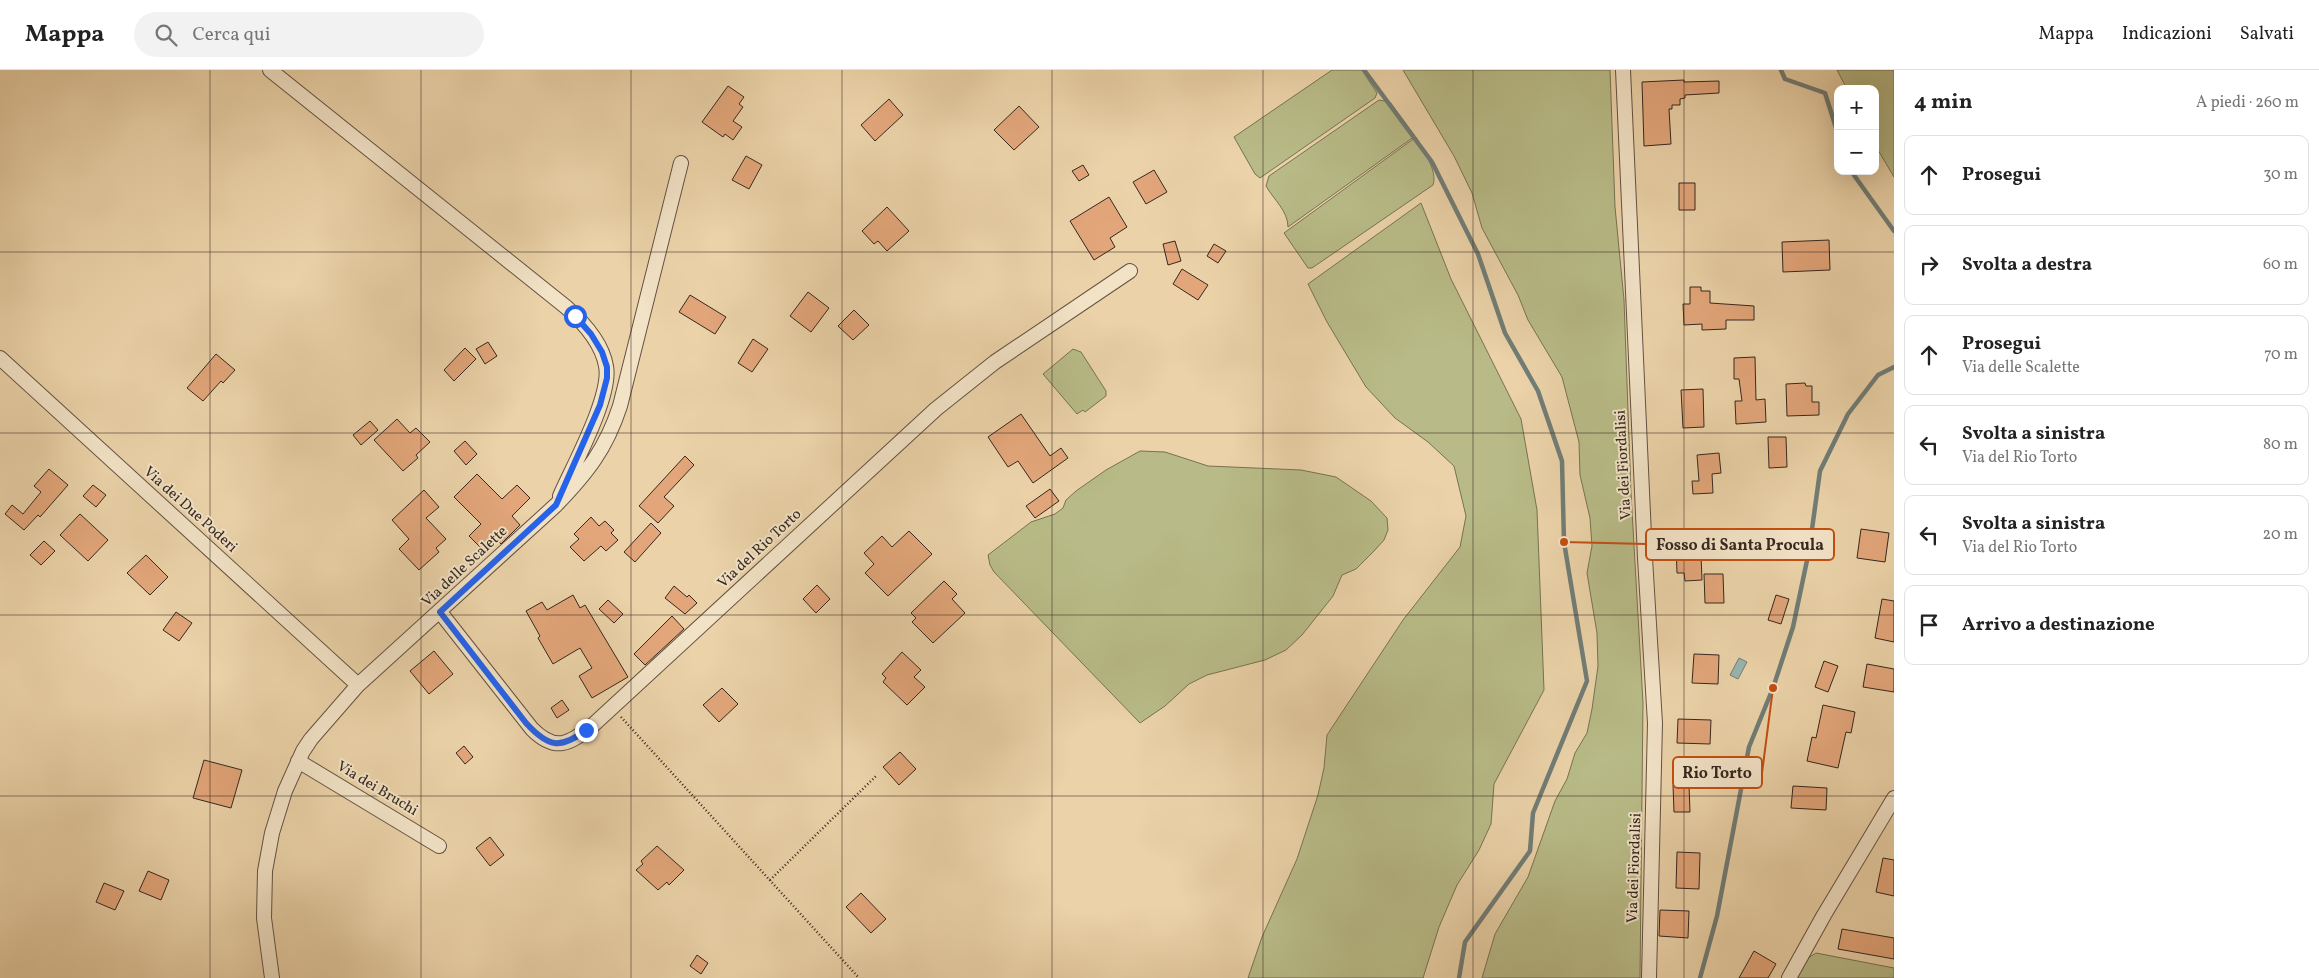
<!DOCTYPE html>
<html lang="it">
<head>
<meta charset="utf-8">
<style>
  body { margin:0; font-family:Vollkorn,serif; background:#f2f2f2; color:#222 }
  .controls { position:absolute; right:15px; top:15px; display:grid; overflow:hidden; border-radius:10px; box-shadow:0 5px 20px #0002 }
  .controls button { width:45px; height:45px; display:grid; place-items:center; padding:0; border:0; border-bottom:1px solid #e0e0e0; background:#fff; color:#222; font:25px sans-serif }
  .stop { position:absolute; width:15px; height:15px; margin:-11px; border:4px solid #2563eb; border-radius:50%; background:#fff }
  .stop.end { background:#2563eb; border-color:#fff; box-shadow:0 1px 5px #0008 }
  .list { margin:0; padding:0; list-style:none }
  h2 { display:flex; justify-content:space-between; align-items:center; height:65px; margin:0; padding:0 20px; font-size:21px }
  h2 small { font-size:16px; font-weight:400; color:#767676 }
  .list li { display:grid; grid-template-columns:32px 1fr auto; gap:15px; align-items:center; box-sizing:border-box; height:80px; margin:0 10px 10px; padding:0 10px; border:1px solid #e0e0e0; border-radius:10px }
  .list b { display:block; font-size:19px; white-space:nowrap }
  .list p { margin:0; font-size:16px; white-space:nowrap; color:#767676 }
  .list em { font-size:16px; font-style:normal; color:#767676 }
  .icon { flex:none; width:28px; height:28px; fill:none; stroke:currentColor; stroke-width:2; stroke-linecap:round; stroke-linejoin:round }
  .map { position:relative; flex:none; width:1894px; height:908px; overflow:hidden }
  header { display:flex; align-items:center; gap:30px; box-sizing:border-box; height:70px; padding:0 25px; background:#fff; border-bottom:1px solid #e0e0e0 }
  header strong { font-size:24px }
  nav { display:flex; gap:28px; margin-inline-start:auto; font-size:18px }
  .search { width:350px; height:45px; background:#f2f2f2; display:flex; align-items:center; gap:12px; box-sizing:border-box; padding:0 18px; border-radius:28px; color:#767676; font-size:19px }
  main { display:flex }
  aside { flex:1; background:#fff }
  .map>svg:first-child { display:block }
  .green { fill:#b8bb87; stroke:#777254 }
  .water { fill:#99b6af; stroke:#717d76 }
  .lines { fill:none; stroke-linecap:round; stroke-linejoin:round }
  .stream { stroke:#717d76; stroke-width:4.5 }
  .building { fill:#e2a67a; stroke:#362820 }
  .minor-casing { stroke:#635242; stroke-width:16 }
  .path { stroke:#362820; stroke-width:2.5; stroke-dasharray:1 2.5; stroke-linecap:butt }
  .minor { stroke:#f2e2c6; stroke-width:14 }
  .route { stroke:#2563eb; stroke-width:6 }
  .grid { fill:none; stroke:#362820; stroke-width:1; stroke-opacity:0.55 }
  .labels { text-anchor:middle; dominant-baseline:central; stroke-width:4; stroke-linejoin:round; paint-order:stroke }
  .street-label { font-size:15px; fill:#362820; stroke:#f2e2c6 }
  .leader { fill:none; stroke:#c44f10; stroke-width:2 }
  .callout-dot { fill:#c44f10; stroke:#f2e2c6; stroke-width:2 }
  .callout { fill:#f2e2c6; stroke:#c44f10; stroke-width:2 }
  .callout-label { font-size:16px; text-anchor:middle; font-weight:bold; fill:#362820 }
</style>
</head>
<body>
<header>
<strong>Mappa</strong>
<div class="search"><svg class="icon" aria-label="search" viewBox="0 0 24 24"><circle cx="10" cy="10" r="6"/><path d="M15 15l6 6"/></svg>Cerca qui</div>
<nav><a>Mappa</a><a>Indicazioni</a><a>Salvati</a></nav>
</header>
<main>
<div class="map">
<svg width="1894" height="908" viewBox="0 0 1894 908">
  <rect width="100%" height="100%" fill="#ebd2a8"/>
  <filter id="stains"><feTurbulence type="fractalNoise" baseFrequency=".004" numOctaves="4"/><feColorMatrix values="0 0 0 0 .2 0 0 0 0 .09 0 0 0 0 .02 0 0 0 .5 -.17"/></filter>
  <radialGradient id="worn" r=".72"><stop offset=".6" stop-color="#630" stop-opacity="0"/><stop offset="1" stop-color="#630" stop-opacity=".3"/></radialGradient>
  <!-- green -->
  <path class="green" d="M1332,0h30l15,23 -2,5 -115,80 -5,-4 -21,-37z
    M1403,0h207l5,137 9,93 7,193 12,210 -3,275h-158l13,-44 33,-57 27,-76 12,-22 8,-26 12,-20 5,-24 6,-43 -1,-33 -10,-60 5,-27 -2,-28 -10,-43 -1,-33 -17,-65 -34,-57 -10,-25 -36,-67 -10,-35 -18,-37z
    M1837,0h57v107l-19,-32v-56h-28z
    M1379,30l11,2 25,34 -127,91c0,-16 -14,-27 -22,-41l3,-10z
    M1416,67c7,13 22,34 17,48l-121,83h-4l-24,-35z
    M1421,133l30,76 70,140 16,91 7,180 -50,94 -3,40 -12,26 -22,35 -18,42 -16,51h-175l14,-41 35,-78 21,-64 6,-27 3,-33 76,-115 57,-73 6,-31 -12,-50 -26,-24 -33,-24 -29,-31 -39,-65 -19,-38z
    M1073,279l8,3 25,39v5l-21,16 -2,-2 -6,4 -34,-40z
    M1140,381l25,1 43,14 93,4 35,7 35,24 16,17 1,12 -4,10 -10,11 -18,18 -14,6 -9,21 -31,39 -16,15 -21,10 -58,15 -18,9 -24,22 -25,17 -146,-151 -4,-7 -2,-10 43,-33 24,-8 8,-6 3,-8 10,-9 30,-21z
    M1816,883l78,15v10h-97l11,-20z"/>
  <!-- water -->
  <path class="water" d="M1739,588l8,4 -9,17 -8,-4z"/>
  <g class="lines">
    <!-- stream -->
    <path class="stream" d="M1364,0l68,92 46,92 27,79 33,58 24,70 2,81 23,139 -54,132 -3,38 -65,91 -6,36
      M1781,0l4,9 40,14 13,41
      M1851,101l43,60
      M1700,908l17,-62 32,-169 24,-59 20,-61 16,-76 11,-80 28,-57 30,-39 16,-8"/>
  </g>
  <!-- building -->
  <path class="building" d="M1684,10v2l35,-1v12l-34,2v3l-5,1v6h-8v4h-3l2,35 -27,2 -2,-64z
    M728,16l16,11 -5,7 4,3 -10,14 9,6 -9,13 -8,-6 -2,3 -21,-15z
    M889,29l14,16 -28,26 -14,-16z
    M1019,36l20,21 -25,23 -20,-20z
    M746,86l16,9 -13,24 -17,-9z
    M1083,95l6,10 -10,6 -7,-10z
    M1154,100l13,22 -21,12 -13,-22z
    M1679,113h16v27h-16z
    M1109,127l18,30 -17,11 5,9 -21,13 -24,-39z
    M887,137l22,24 -22,20 -9,-10 -4,3 -12,-13z
    M1829,170l1,30 -47,2 -1,-30z
    M1175,171l6,20 -13,4 -5,-21z
    M1214,174l12,7 -8,12 -11,-7z
    M1182,199l26,16 -10,15 -25,-16z
    M1690,217h11v4h9v12l44,3v14h-28v9l-24,1v-6l-18,1 -1,-21h7z
    M808,222l21,16 -18,24 -21,-16z
    M690,225l36,22 -11,17 -36,-22z
    M854,240l15,15 -16,15 -15,-14z
    M753,269l15,10 -16,23 -14,-9z
    M488,272l9,14 -12,8 -9,-15z
    M465,278l11,11 -22,22 -10,-11z
    M216,284l19,16 -12,13 -2,-2 -18,20 -16,-13z
    M1755,287l1,43 9,-1 1,23 -30,2 -1,-23h7l-3,-22h-5v-21z
    M1805,313l1,3h6v16h7v13l-32,1 -1,-32z
    M1703,319l1,38 -21,1 -2,-38z
    M1021,344l29,42 11,-8 7,10 -35,25 -15,-22 -10,6 -20,-30z
    M397,349l13,14 6,-5 14,14 -14,13 2,3 -15,13 -29,-31z
    M370,351l8,9 -17,15 -8,-10z
    M1768,367h18l1,30 -18,1z
    M465,371l12,13 -11,11 -12,-14z
    M1719,383l2,20 -9,1 1,19 -20,1 -1,-13h7l-2,-26z
    M685,386l9,9 -30,32 10,9 -16,17 -19,-17z
    M49,399l19,16 -28,32 -2,-2 -14,15 -19,-16 7,-9 11,9 18,-22 -7,-6z
    M477,404l25,25 15,-14 13,13 -18,18 8,9 -19,19 -7,-7 -12,12 -13,-13 12,-12 -27,-27z
    M93,415l13,10 -10,12 -13,-11z
    M1050,419l9,12 -24,17 -9,-12z
    M424,420l15,17 -13,11 20,21 -10,9 3,4 -20,18 -20,-21 10,-10 -17,-19z
    M80,444l28,26 -20,21 -28,-26z
    M591,447l8,9 6,-5 9,9 -3,3 7,7 -12,11 -5,-5 -17,15 -14,-14 9,-8 -5,-5z
    M651,453l10,10 -26,29 -11,-10z
    M1861,459l28,4 -4,29 -28,-4z
    M909,461l23,23 -44,42 -23,-23 9,-9 -10,-11 18,-17 10,11z
    M44,471l11,10 -14,14 -11,-10z
    M1689,474v12l12,-1 1,25 -17,1 -1,-8h-7l-1,-28z
    M146,485l22,22 -18,18 -23,-22z
    M1704,504h19l1,29h-19z
    M944,511l13,13 -5,5 13,14 -32,30 -21,-21 4,-4 -5,-5z
    M817,515l13,14 -14,14 -13,-14z
    M674,516l13,11 2,-2 8,8 -12,11 -20,-16z
    M573,525l7,13 5,-3 43,72 -36,21 -13,-22 13,-8 -12,-20 -27,16 -15,-26 2,-2 -14,-25 16,-9 5,8z
    M1776,525l13,4 -8,25 -13,-4z
    M1882,529l12,2v41l-19,-4z
    M608,530l15,14 -9,9 -15,-14z
    M176,542l16,11 -13,18 -16,-11z
    M672,546l12,13 -39,36 -11,-11z
    M434,581l19,23 -24,20 -19,-23z
    M902,582l19,18 -7,7 11,10 -18,18 -24,-23 3,-4 -4,-4z
    M1694,584l25,1 -1,29 -26,-1z
    M1824,591l14,5 -10,26 -13,-5z
    M1867,594l27,5v23l-31,-5z
    M722,618l16,16 -19,18 -16,-17z
    M562,630l7,10 -12,8 -6,-10z
    M1823,635l32,7 -4,21 -5,-1 -8,36 -31,-7 5,-24 4,1z
    M1678,649l33,1 -1,24 -33,-1z
    M464,676l9,11 -8,7 -9,-11z
    M900,682l16,17 -17,16 -16,-18z
    M204,690l38,10 -11,38 -38,-10z
    M1673,715h16l1,27h-16z
    M1793,716l34,2 -1,22 -35,-2z
    M490,767l14,18 -14,11 -14,-18z
    M657,776l27,24 -15,15 -2,-3 -9,8 -22,-20 7,-6 -2,-3z
    M1677,782l23,1 -1,36 -23,-1z
    M1883,788l11,2v36l-18,-4z
    M148,801l21,9 -8,20 -22,-9z
    M104,813l20,8 -9,19 -19,-8z
    M861,823l25,26 -15,14 -25,-26z
    M1660,840l29,1 -1,27 -29,-2z
    M1842,859l52,9v21l-56,-10z
    M1754,881l22,13 -8,14h-29z
    M697,885l11,8 -7,11 -11,-8z"/>
  <g class="lines">
    <defs>
      <path id="minor" d="M270,0l296,237c17,15 36,36 40,59 6,30 -33,100 -46,130
        M1623,0l22,488 10,165 -6,255
        M0,288l358,327
        M440,542l92,117c23,23 37,16 61,-4l343,-316 59,-47 135,-91
        M298,691l141,85
        M272,908l-8,-60 1,-47 7,-38 13,-42 18,-40 8,-12 47,-54 198,-180c31,-32 50,-56 64,-99l61,-243
        M1789,908l35,-63 70,-117"/>
    </defs>
    <!-- minor casing -->
    <use href="#minor" class="minor-casing"/>
    <!-- path -->
    <path class="path" d="M621,647l238,261
      M770,810l107,-105"/>
    <!-- minor -->
    <use href="#minor" class="minor"/>
  </g>
  <g class="lines">
    <!-- route -->
    <path class="route" d="M575,246l16,18 11,18 5,15v11l-7,27 -44,100 -116,107 86,111c22,24 34,27 60,7"/>
  </g>
  <!-- grid -->
  <path class="grid" d="M210,0v908M421,0v908M631,0v908M842,0v908M1052,0v908M1263,0v908M1473,0v908M1684,0v908M0,182h1894M0,363h1894M0,545h1894M0,726h1894"/>
  <g class="labels">
    <!-- street labels -->
    <g class="street-label">
      <text transform="translate(1624 395) rotate(-93)">Via dei Fiordalisi</text>
      <text transform="translate(190 440) rotate(42)">Via dei Due Poderi</text>
      <text transform="translate(760 479) rotate(-43)">Via del Rio Torto</text>
      <text transform="translate(465 497) rotate(-43)">Via delle Scalette</text>
      <text transform="translate(377 719) rotate(31)">Via dei Bruchi</text>
      <text transform="translate(1635 798) rotate(-88)">Via dei Fiordalisi</text>
    </g>
  </g>
  <!-- callouts -->
  <path class="leader" d="M1564 472L1646 474M1773 618L1762 703"/>
  <g class="callout-dot">
    <circle cx="1564" cy="472" r="5"/>
    <circle cx="1773" cy="618" r="5"/>
  </g>
  <g class="callout">
    <rect x="1646" y="459" width="188" height="31" rx="5"/>
    <rect x="1673" y="687" width="89" height="31" rx="5"/>
  </g>
  <g class="callout-label">
    <text x="1740" y="480">Fosso di Santa Procula</text>
    <text x="1717" y="708">Rio Torto</text>
  </g>
  <rect width="100%" height="100%" filter="url(#stains)"/>
  <rect width="100%" height="100%" fill="url(#worn)"/>
</svg>
<div class="controls">
<button>+</button>
<button>−</button>
</div>
<div class="stop" style="left:575px;top:246px"></div>
<div class="stop end" style="left:586px;top:660px"></div>
</div>
<aside>
<h2>4 min<small>A piedi · 260 m</small></h2>
<ul class="list">
<li><svg class="icon" aria-label="ahead" viewBox="0 0 24 24"><path d="M12 20V5M6 11l6-6 6 6"/></svg><div><b>Prosegui</b></div><em>30 m</em></li>
<li><svg class="icon" aria-label="right" viewBox="0 0 24 24"><path d="M7 20v-9h11M14 6l5 5-5 5"/></svg><div><b>Svolta a destra</b></div><em>60 m</em></li>
<li><svg class="icon" aria-label="ahead" viewBox="0 0 24 24"><path d="M12 20V5M6 11l6-6 6 6"/></svg><div><b>Prosegui</b><p>Via delle Scalette</p></div><em>70 m</em></li>
<li><svg class="icon" aria-label="left" viewBox="0 0 24 24"><path d="M17 20v-9H6M10 6l-5 5 5 5"/></svg><div><b>Svolta a sinistra</b><p>Via del Rio Torto</p></div><em>80 m</em></li>
<li><svg class="icon" aria-label="left" viewBox="0 0 24 24"><path d="M17 20v-9H6M10 6l-5 5 5 5"/></svg><div><b>Svolta a sinistra</b><p>Via del Rio Torto</p></div><em>20 m</em></li>
<li><svg class="icon" aria-label="arrive" viewBox="0 0 24 24"><path d="M6 21V4h12l-3 4 3 4H6"/></svg><div><b>Arrivo a destinazione</b></div></li>
</ul>
</aside>
</main>
</body>
</html>
